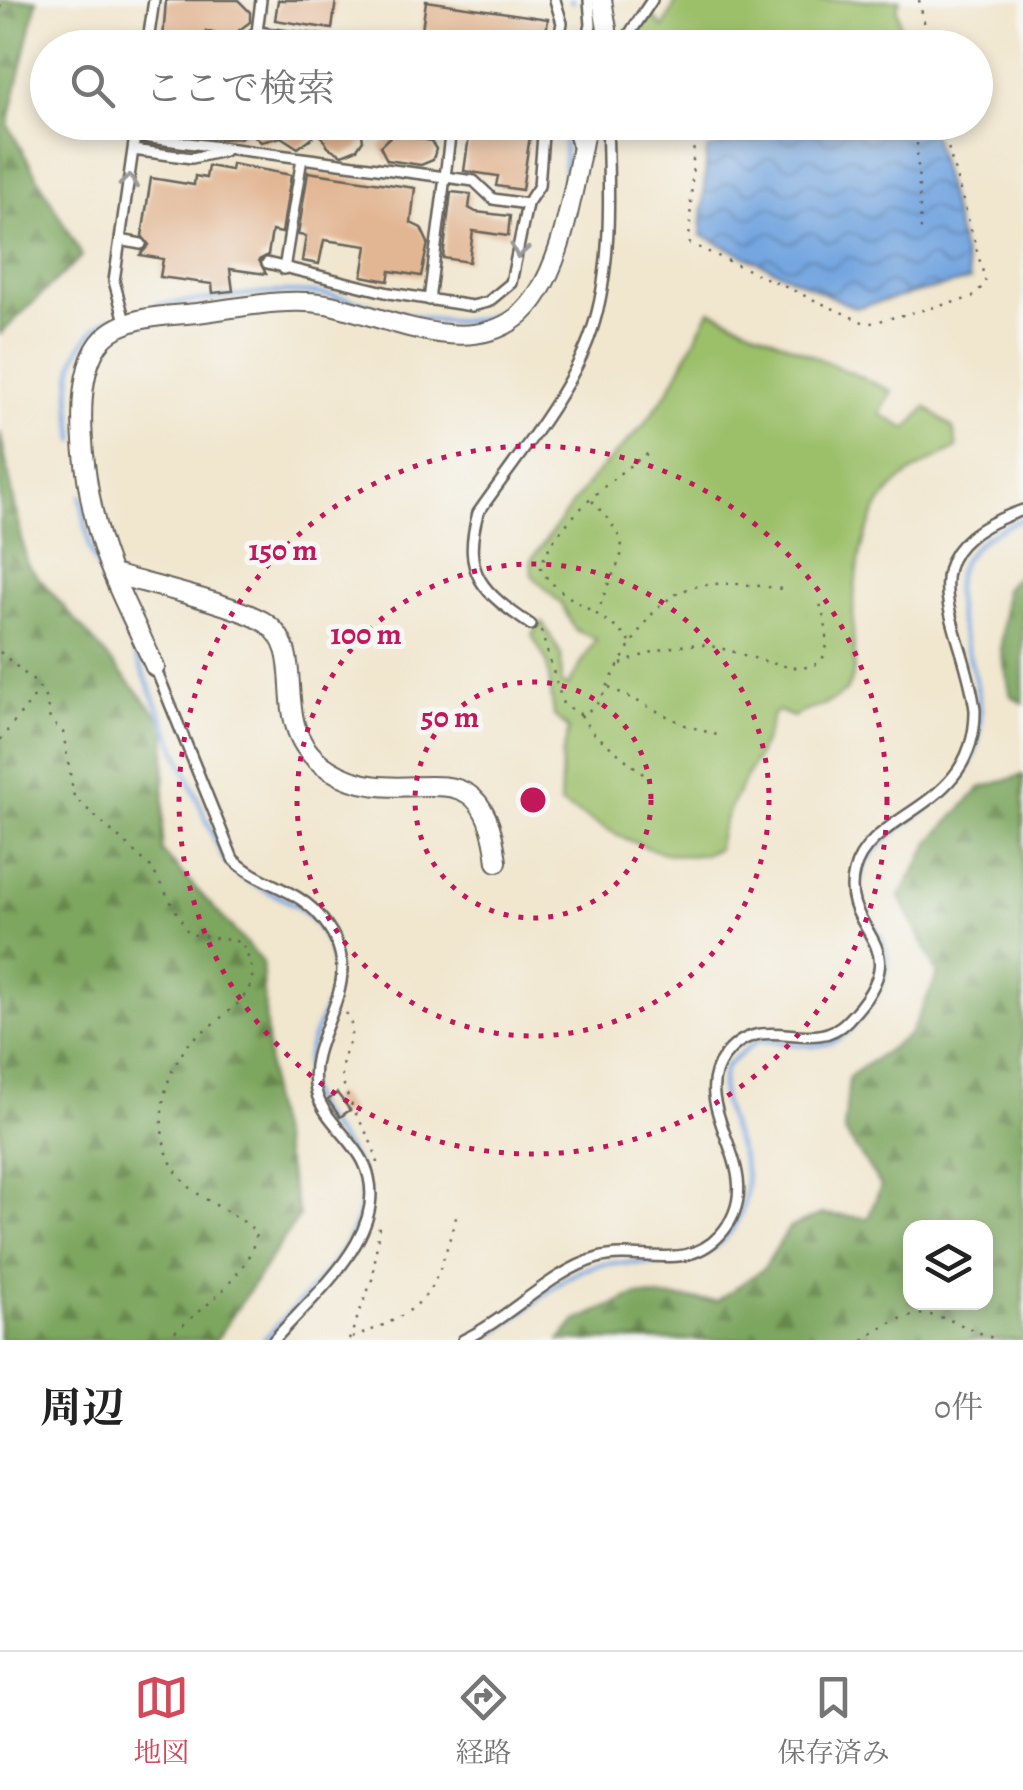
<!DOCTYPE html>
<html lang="ja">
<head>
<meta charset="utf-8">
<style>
  body { margin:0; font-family:Alegreya,"Noto Serif JP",serif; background:#f6f6f6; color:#222 }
  .controls { position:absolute; right:30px; bottom:30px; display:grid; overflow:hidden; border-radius:20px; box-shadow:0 5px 15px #0003 }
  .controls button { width:90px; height:90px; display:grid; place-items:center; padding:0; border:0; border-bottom:2px solid #e0e0e0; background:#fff; color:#222; font:50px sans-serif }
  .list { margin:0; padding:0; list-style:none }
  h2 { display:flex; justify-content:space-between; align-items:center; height:130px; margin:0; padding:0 40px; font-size:42px }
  h2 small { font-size:32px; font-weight:400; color:#767676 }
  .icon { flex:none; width:55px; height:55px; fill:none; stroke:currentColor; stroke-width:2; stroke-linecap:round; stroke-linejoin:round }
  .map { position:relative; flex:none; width:1023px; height:1340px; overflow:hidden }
  .search { position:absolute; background:#fff; box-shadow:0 5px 15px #0003; left:30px; right:30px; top:30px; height:110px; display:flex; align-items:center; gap:25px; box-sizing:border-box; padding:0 35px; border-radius:55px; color:#767676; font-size:38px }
  .sheet { height:310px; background:#fff }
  nav { display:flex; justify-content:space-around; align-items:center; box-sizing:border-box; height:140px; border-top:2px solid #e0e0e0; background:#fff; font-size:28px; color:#767676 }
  nav a { display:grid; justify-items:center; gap:5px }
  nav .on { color:#d1495b }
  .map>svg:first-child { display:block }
  .grass { fill:#9cc06a; stroke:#5c6e43; stroke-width:2.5 }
  .forest { fill:url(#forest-firs); stroke:#4c613d; stroke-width:2.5; fill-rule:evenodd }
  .water { fill:url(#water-waves); stroke:#48617e; stroke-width:2.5 }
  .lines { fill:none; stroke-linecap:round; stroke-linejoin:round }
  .stream { stroke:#75a6e0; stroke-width:5 }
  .building { fill:#e2b693 }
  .lane-casing { stroke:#67635a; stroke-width:14 }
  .street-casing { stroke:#67635a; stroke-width:22 }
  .path { stroke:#67635a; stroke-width:2.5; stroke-dasharray:2.5 8; stroke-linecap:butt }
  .lane { stroke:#fff; stroke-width:9 }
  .street { stroke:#fff; stroke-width:18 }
  .oneway { stroke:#999 }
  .ring { fill:none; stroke:#c2185b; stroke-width:5; stroke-dasharray:5 10 }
  .centre { fill:#c2185b; stroke:#f6f6f2; stroke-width:5 }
  .ring-label { font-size:30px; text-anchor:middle; font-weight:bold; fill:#c2185b; stroke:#f6f6f2; stroke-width:10; stroke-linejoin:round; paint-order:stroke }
</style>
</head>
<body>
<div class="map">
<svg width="1023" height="1340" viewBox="0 0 1023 1340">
  <defs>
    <pattern id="forest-firs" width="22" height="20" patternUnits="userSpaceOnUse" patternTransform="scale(2.5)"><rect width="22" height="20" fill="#7da65e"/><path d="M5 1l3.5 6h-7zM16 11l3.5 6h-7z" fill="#66864d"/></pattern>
    <pattern id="water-waves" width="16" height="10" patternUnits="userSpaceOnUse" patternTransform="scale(2.5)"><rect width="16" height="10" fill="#75a6e0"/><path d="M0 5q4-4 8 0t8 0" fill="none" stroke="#5f86b5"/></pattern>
  </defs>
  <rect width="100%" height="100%" fill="#f6f6f2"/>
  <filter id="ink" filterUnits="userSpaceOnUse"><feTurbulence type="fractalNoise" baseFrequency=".01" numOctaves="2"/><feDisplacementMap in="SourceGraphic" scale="20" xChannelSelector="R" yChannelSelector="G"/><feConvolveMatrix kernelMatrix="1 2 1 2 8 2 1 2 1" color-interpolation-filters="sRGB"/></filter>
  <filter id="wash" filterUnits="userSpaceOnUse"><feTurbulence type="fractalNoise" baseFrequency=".0048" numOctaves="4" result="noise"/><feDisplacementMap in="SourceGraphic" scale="40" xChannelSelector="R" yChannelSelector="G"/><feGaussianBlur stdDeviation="2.25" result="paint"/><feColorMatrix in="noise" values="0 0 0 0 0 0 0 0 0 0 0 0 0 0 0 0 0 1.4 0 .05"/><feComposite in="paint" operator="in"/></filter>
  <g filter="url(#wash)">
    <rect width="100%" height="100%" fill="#f1e6ce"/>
    <!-- grass -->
    <path class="grass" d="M677,0h223l-3,8 5,28 -6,11 -271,1 26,-34 12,14z
      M710,310l182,81 -12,23 27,15 19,-22 27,21 4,20c-21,11 -43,20 -60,36 -37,33 -44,98 -44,144 0,20 6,44 -6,61 -12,16 -37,18 -54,28l-14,-6 -6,3c-10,49 -50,86 -55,135 -50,24 -113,-23 -158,-45l2,-48 7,-27 -15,-13 -7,-54 -15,-27 10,-13 19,32 1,30 6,2 28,-47 -21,-9 -13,-25 -30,-30 -1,-15 61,-82 51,-52 26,-36z"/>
    <!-- forest -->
    <path class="forest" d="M0,0h37l-29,125 74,131 -82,78z
      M0,432l27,132 139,161 -4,126 100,110 9,141 28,114 -83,124h-216z
      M1023,570v133l-12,-7 -10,-45 4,-63z
      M1023,775v565h-463l16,-19 60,-26 81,6 47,-33 25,-40 33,-14 46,4 13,-32 -37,-55 5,-54 61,-43 28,-60 -38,-77 31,-56 49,-53zM910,1228h76v74h-76z"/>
    <!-- water -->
    <path class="water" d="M815,123h115l40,157 -115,28 -154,-73 6,-86z"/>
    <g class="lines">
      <!-- stream -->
      <path class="stream" d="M571,0l1,1
        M564,142l1,32
        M157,305c51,-4 104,-16 155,-12 67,5 149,58 208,5
        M75,440c-8,-47 -12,-93 35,-122
        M81,496l9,53 133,309c24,35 74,34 97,72 38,61 -15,90 -14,146 1,30 22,49 40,72 54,70 -40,143 -82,192
        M481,1340c38,-18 65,-54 102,-70 49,-20 97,13 139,-29 15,-14 23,-35 24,-55 2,-42 -36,-77 -20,-120l30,-25c23,-2 47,8 68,3 19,-4 30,-18 41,-33 58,-79 -21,-83 -3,-139 14,-42 84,-63 107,-106 51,-95 -91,-195 54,-247"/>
    </g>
    <g id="blocks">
      <!-- building -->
      <path class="building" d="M166,0h72l12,12v10l-21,16 -23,-7 -1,8h-42z
        M278,0h58l-4,29 -57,-9z
        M426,1l122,18 -4,28 -25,-4 -1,5h-60l2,-12 -38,-6z
        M168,122h142l8,11 -20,15 -17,-11 -20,5 -12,-11 -9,7 -16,1 -57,-9z
        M329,122h30l4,18 -6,9 -15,6 -14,-8 -9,-15z
        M471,122h61l-10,68 -26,-4 2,-10 -34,-5z
        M394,133l37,8 5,8 -3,11 -12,5 -34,-5 -7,-14z
        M232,164l59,11 -9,58 -10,-2 -4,24 -9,5 7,14 -36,-5 3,22 -20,2 -1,-9 -52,-7 3,-18 -23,-4 9,-10 -7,-9 9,-58 43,7 1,-9 11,2 2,-12 23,4z
        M308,172l107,16 -4,35 10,5 7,15 -7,33 -31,-5 -2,10 -26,-5 5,-30 -43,-6 -5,24 -17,-3 4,-25 -8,-1z
        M451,192l20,2 -2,14 7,4 34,4 -2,20 -35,-5 -4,31 -26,-4z
        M337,1093l13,17 -10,7 -12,-17z"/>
    </g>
  </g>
  <g filter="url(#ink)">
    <use href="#blocks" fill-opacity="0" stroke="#67635a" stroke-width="2.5"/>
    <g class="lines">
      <defs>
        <path id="lane" d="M555,0l7,23 -5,25
          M257,32l4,-32
          M333,42l44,6
          M147,48l7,-48
          M229,48l28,-16 76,10 1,6
          M585,48l6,-23 -2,-25
          M620,48l32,-48
          M571,122l7,27
          M451,128l-6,49 29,4 19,18 34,5
          M135,136l167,22 -18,111
          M133,150l59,8 32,-7
          M302,158l143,19 -16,123
          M120,240l21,4
          M267,263l122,30 83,13 16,-4 23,-19 16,-79 12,-18 5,-64
          M126,325l-12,-44 23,-159
          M531,625c-48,-33 -70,-50 -53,-112 37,-53 94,-122 114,-183 21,-64 17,-141 15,-208
          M155,667l78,192c24,24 59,28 83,53 65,68 -14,118 0,179 7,28 34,45 47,70 34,68 -49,133 -89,179
          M463,1340c47,-22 88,-69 135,-82 42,-11 87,15 122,-23 56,-62 -36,-125 4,-178 37,-50 87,1 123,-36 77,-79 -9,-86 7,-149 15,-62 122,-61 121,-162 -11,-90 -80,-156 48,-200"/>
        <path id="street" d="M602,0l5,29 -4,19
          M113,574c34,10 128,32 153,49 47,33 -3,106 64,147 77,48 153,-36 167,92
          M155,667c-18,-41 -41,-82 -54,-125 -15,-48 -35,-167 3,-204 22,-23 64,-22 93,-25 42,-5 87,-16 129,-9 56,11 137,54 190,14 48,-36 58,-139 71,-196"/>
      </defs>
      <!-- lane casing -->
      <use href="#lane" class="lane-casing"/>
      <!-- street casing -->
      <use href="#street" class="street-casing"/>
      <!-- path -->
      <path class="path" d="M919,0l7,30 -2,18
        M0,8l1,-8
        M756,122l-62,17 -5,104 178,81 104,-26 15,-15 -45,-161
        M916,122l5,110
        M592,501c52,56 24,49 7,109
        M541,631l22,73 17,10c18,-5 22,-17 30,-33 49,-91 67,-108 172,-92
        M630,642c-24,-31 -75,-43 -89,-74 6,-36 77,-97 108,-115
        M0,652l37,32 9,15 4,21 13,12 11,65 77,70 38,67 52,8c6,12 12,23 11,37 -4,27 -47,46 -63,65 -29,35 -38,91 -12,129 20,29 56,36 79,59 -4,43 -60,82 -92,108
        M621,664c26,-11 54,-21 82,-19 51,5 155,70 115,-47
        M609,687l76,38 35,11
        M581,715l9,15 59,49
        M0,740l39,-49
        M346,1013c15,21 -6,38 -4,61 3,31 29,58 36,89
        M352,1338c84,-32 81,-45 106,-127
        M349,1340l24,-63 6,-51
        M863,1340c60,-42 72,-25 134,0"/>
      <!-- lane -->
      <use href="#lane" class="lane"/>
      <!-- street -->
      <use href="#street" class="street"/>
    </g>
    <!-- one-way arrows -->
    <defs><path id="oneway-chevron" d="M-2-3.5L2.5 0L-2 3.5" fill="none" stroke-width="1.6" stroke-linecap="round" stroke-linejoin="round" transform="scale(2.5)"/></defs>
    <g class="oneway">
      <use href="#oneway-chevron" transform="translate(129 181) rotate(-82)"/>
      <use href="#oneway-chevron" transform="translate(519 251) rotate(101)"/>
    </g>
  </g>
  <!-- distance rings -->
  <g class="ring">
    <circle cx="533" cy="800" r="118"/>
    <circle cx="533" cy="800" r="236"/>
    <circle cx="533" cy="800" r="354"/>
  </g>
  <circle cx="533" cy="800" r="15" class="centre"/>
  <g class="ring-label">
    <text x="283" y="560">150 m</text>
    <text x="366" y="644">100 m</text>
    <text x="450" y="727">50 m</text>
  </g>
</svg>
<div class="controls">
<button><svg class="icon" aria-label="layers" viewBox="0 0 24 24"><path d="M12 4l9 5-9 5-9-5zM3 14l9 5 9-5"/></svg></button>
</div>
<div class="search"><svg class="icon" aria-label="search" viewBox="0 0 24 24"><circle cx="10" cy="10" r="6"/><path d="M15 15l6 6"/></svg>ここで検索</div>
</div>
<section class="sheet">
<h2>周辺<small>0件</small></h2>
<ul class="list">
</ul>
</section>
<nav>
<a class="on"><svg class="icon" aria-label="map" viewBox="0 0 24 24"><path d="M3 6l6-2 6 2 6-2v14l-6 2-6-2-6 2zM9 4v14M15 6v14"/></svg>地図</a>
<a><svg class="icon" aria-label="directions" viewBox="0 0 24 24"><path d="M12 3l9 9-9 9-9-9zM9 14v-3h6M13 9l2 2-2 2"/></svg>経路</a>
<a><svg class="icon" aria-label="saved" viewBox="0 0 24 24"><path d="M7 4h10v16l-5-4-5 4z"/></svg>保存済み</a>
</nav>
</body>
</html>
